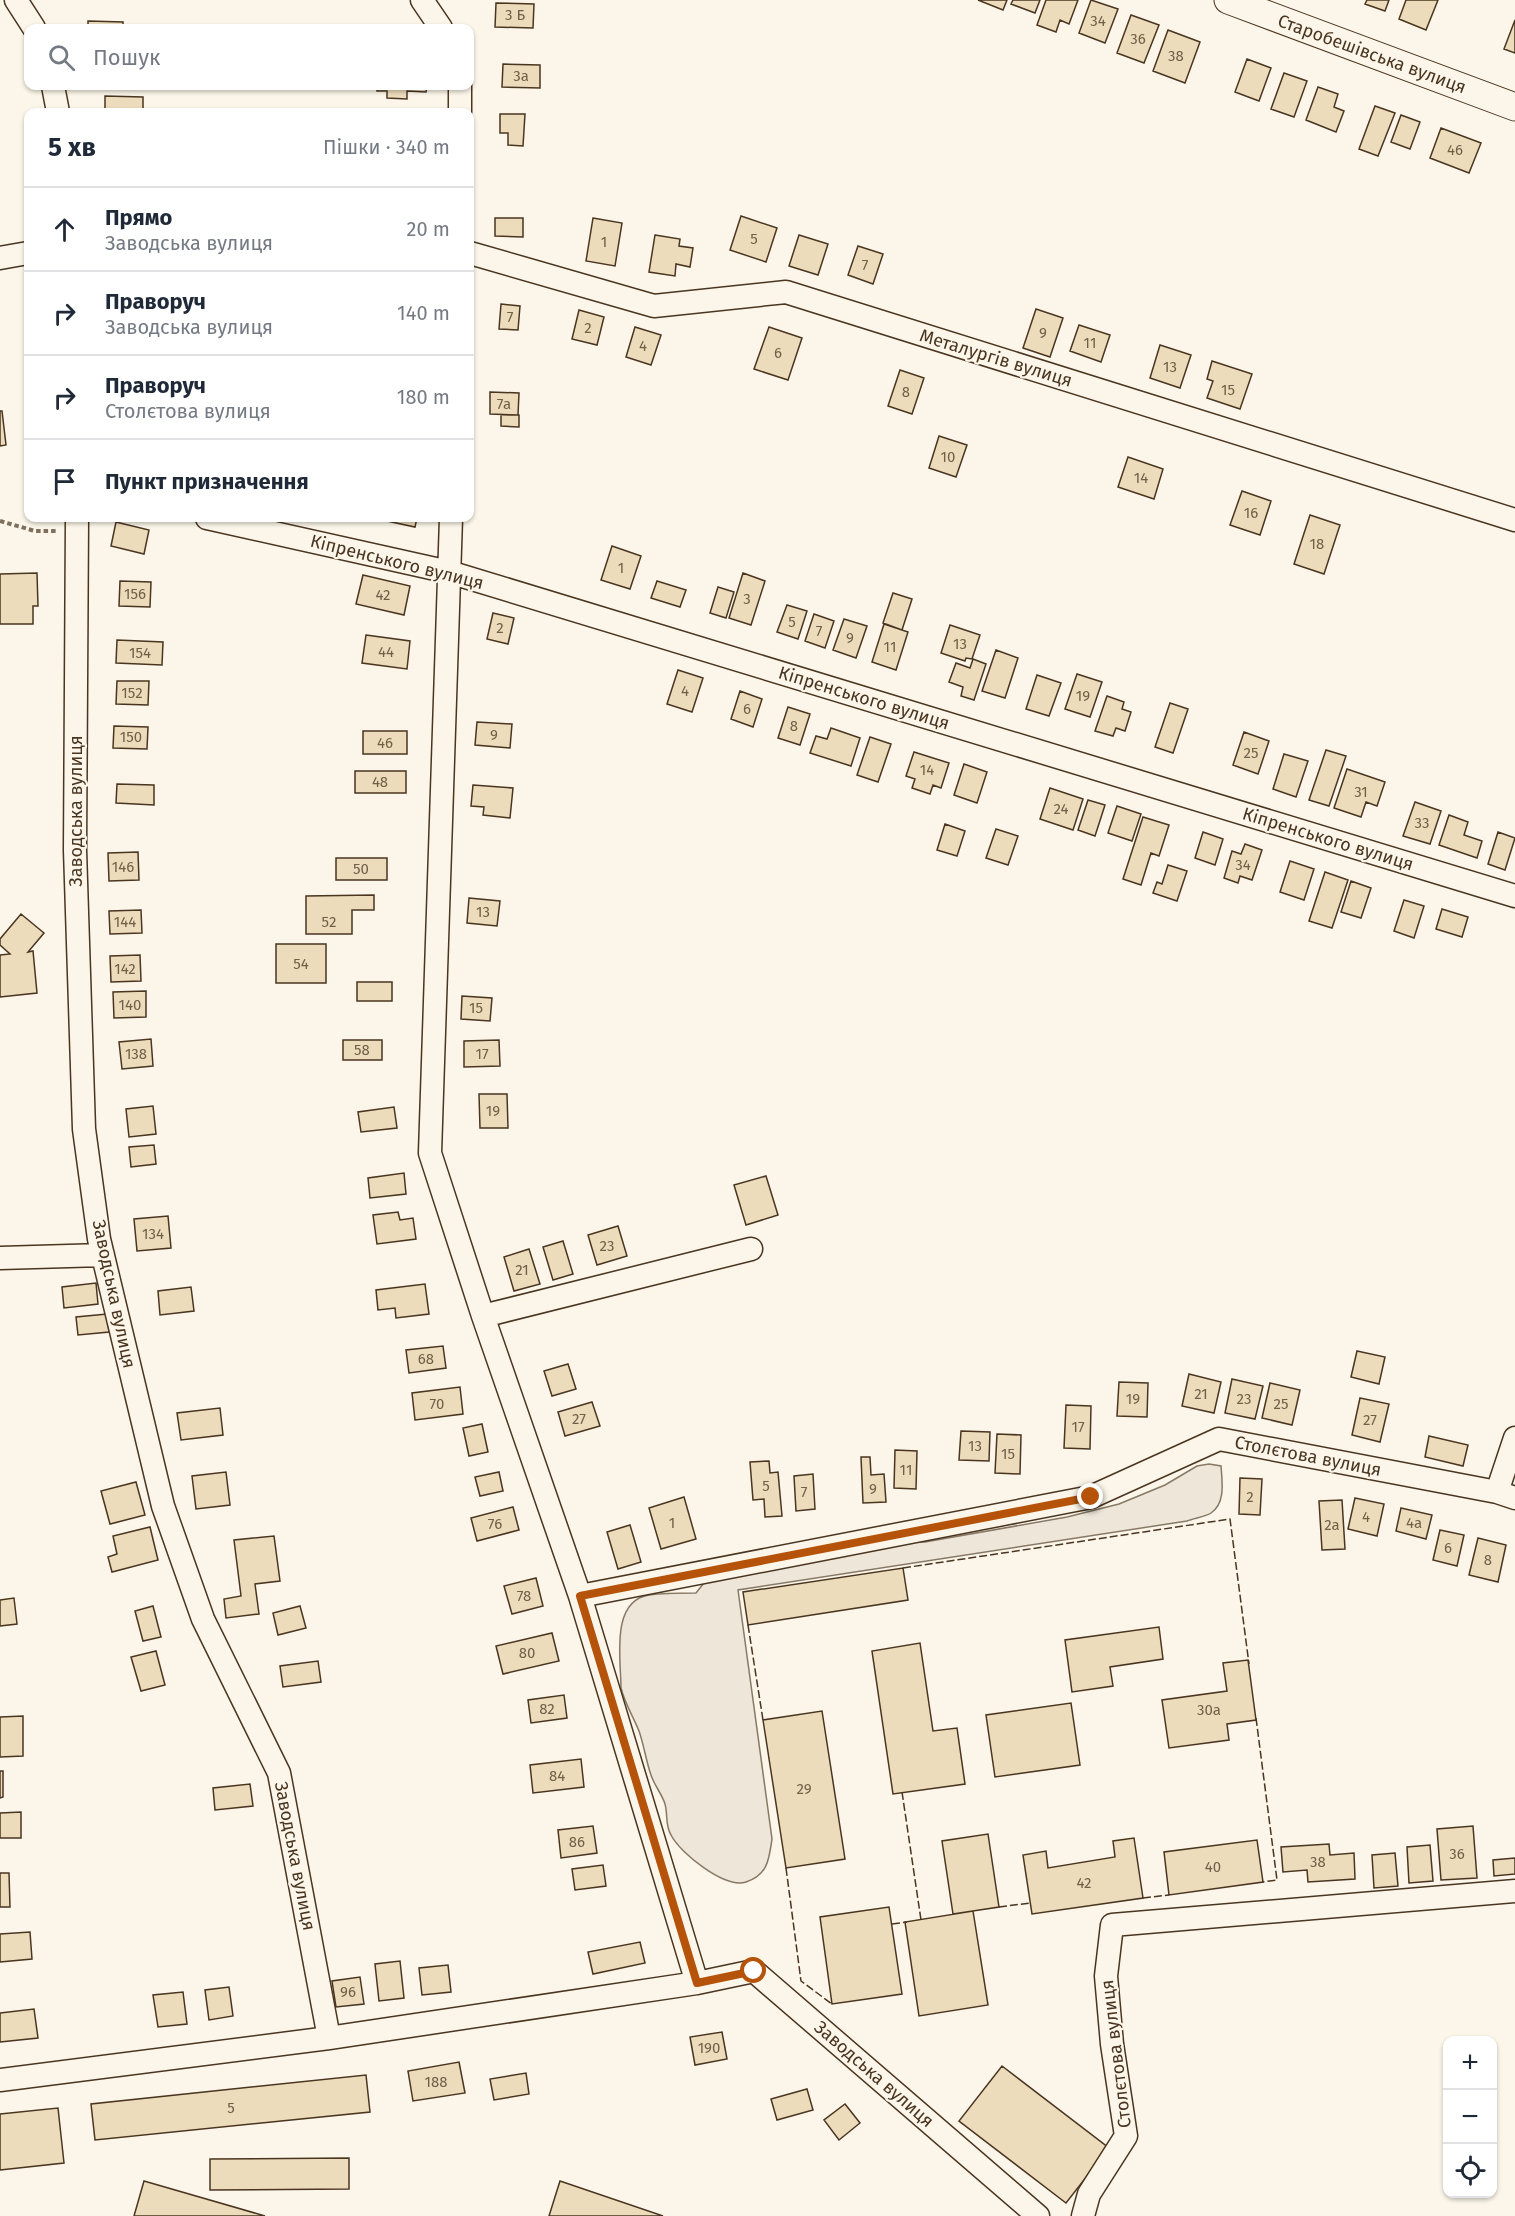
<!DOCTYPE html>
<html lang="uk">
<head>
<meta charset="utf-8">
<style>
  body { margin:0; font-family:"Fira Sans",sans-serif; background:#f2f2f3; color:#1f2937 }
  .controls { position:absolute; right:18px; bottom:18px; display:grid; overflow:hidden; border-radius:12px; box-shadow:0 2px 4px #0004 }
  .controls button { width:54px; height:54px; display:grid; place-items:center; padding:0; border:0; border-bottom:2px solid #e0e1e3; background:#fff; color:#1f2937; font:30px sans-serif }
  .stop { position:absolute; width:18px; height:18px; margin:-14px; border:4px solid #b45309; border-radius:50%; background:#fff }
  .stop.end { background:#b45309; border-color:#fff; box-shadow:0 2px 6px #0008 }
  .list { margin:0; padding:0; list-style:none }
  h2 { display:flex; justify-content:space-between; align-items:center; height:78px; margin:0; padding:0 24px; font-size:26px }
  h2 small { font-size:20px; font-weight:400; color:#747a83 }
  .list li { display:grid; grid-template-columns:39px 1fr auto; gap:18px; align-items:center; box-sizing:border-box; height:84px; padding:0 24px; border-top:2px solid #e0e1e3 }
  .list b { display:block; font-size:22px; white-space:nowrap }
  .list p { margin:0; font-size:20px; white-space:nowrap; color:#747a83 }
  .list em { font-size:20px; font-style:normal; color:#747a83 }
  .icon { flex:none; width:33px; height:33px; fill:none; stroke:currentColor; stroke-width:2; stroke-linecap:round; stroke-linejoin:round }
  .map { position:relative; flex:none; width:1515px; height:2216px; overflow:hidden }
  .search { position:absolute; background:#fff; box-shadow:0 2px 4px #0004; left:24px; top:24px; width:450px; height:66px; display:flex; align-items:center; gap:15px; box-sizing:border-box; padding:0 21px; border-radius:12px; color:#747a83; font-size:22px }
  .panel { position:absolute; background:#fff; box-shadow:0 2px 4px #0004; left:24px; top:108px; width:450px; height:414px; border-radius:12px }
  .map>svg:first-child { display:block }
  .green { fill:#ede6d9; stroke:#887966; stroke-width:1.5 }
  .building { fill:#ecdcbc; stroke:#4a3520; stroke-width:1.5 }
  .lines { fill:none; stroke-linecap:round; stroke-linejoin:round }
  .minor-casing { stroke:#4a3520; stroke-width:25 }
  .major-casing { stroke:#4a3520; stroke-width:29 }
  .path { stroke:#7f6f5c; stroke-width:4; stroke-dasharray:4.5 3; stroke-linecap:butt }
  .minor { stroke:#fbf6e9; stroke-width:22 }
  .major { stroke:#fbf6e9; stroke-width:27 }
  .fence { stroke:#4a3520; stroke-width:1.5; stroke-dasharray:8 3; stroke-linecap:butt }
  .route { stroke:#b45309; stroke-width:8 }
  .labels { text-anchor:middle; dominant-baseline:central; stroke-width:4.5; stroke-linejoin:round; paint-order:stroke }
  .number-label { font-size:15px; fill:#725f47 }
  .street-label { font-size:18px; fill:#4a3520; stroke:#fbf6e9 }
</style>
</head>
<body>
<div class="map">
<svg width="1515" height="2216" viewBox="0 0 1515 2216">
  <rect width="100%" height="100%" fill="#fbf6e9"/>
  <!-- green -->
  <path class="green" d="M1209,1464l12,2c1,15 5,37 -10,47 -6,4 -17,5 -24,8l-449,69 34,249c-3,20 -4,36 -26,43 -21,7 -66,-29 -75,-47 -6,-10 -3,-20 -6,-31 -3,-10 -11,-19 -14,-29 -5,-14 -7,-30 -12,-44 -6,-15 -14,-27 -18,-43 0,-28 -11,-87 28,-93 15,-2 32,-2 47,-2l8,-10 182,-41h39l142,-25 52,-13 46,-19 32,-19z"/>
  <!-- building -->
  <path class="building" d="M978,0h29l-4,10z
    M1013,0h27l-5,13 -24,-9z
    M1046,0h32l-9,24 -9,-4 -4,12 -19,-7z
    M1091,0l27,9 -13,34 -26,-10z
    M1367,0h22l-4,11 -20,-7z
    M1406,0h32l-12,30 -27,-11z
    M496,3l38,1 -1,24 -38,-1z
    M1131,15l28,10 -15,38 -27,-10z
    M1515,20v33l-11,-4z
    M88,21l35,1v6h-35z
    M397,25v3h-35v-2z
    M1168,30l32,12 -15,41 -32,-12z
    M1247,59l24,9 -12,33 -24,-9z
    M503,64l37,1v23l-38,-1z
    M1284,73l23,8 -13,36 -23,-8z
    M377,86h50l-1,6 -19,-1v8l-20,-1v-7h-10z
    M1318,87l20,7 -4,13 10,4 -8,21 -30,-12z
    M105,96l38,1v15h-38z
    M1375,106l20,7 -17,43 -19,-7z
    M500,114h25l-2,32 -15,-1v-12h-8z
    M1401,115l19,7 -10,27 -19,-7z
    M1441,128l40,15 -12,30 -39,-15z
    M741,216l36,12 -11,34 -36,-12z
    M495,218h28v19l-28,-1z
    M593,218l29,5 -7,43 -29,-5z
    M655,235l25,4 -1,7 14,2 -3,19 -14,-3 -1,12 -26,-4z
    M799,235l29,9 -10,31 -29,-9z
    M858,246l25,8 -10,30 -25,-9z
    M501,304l19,2 -2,24 -19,-1z
    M1036,309l27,9 -13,39 -27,-9z
    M579,310l25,7 -7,28 -25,-6z
    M1079,325l31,10 -9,27 -31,-11z
    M635,327l26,8 -10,30 -25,-8z
    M769,327l33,11 -14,42 -34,-11z
    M1160,345l31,10 -11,33 -30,-10z
    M1212,361l40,13 -12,35 -33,-11 6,-17 -6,-2z
    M900,370l24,8 -12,36 -24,-8z
    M490,392l29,1 -1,22 -28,-1z
    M0,411h2l4,34 -6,1z
    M501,415h18v12l-18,-1z
    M939,436l28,9 -11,32 -27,-9z
    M1128,457l35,12 -9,30 -36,-12z
    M1242,491l29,10 -11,34 -30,-10z
    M1310,515l30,10 -16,49 -30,-10z
    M373,518h44l-2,9z
    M116,522l33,8 -5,24 -33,-8z
    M612,546l29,10 -11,33 -29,-9z
    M37,573l1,33h-5v18h-33v-50z
    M743,573l22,8 -14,44 -22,-7z
    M363,575l47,11 -6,29 -48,-11z
    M120,581l31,1 -1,25 -31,-1z
    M657,581l29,9 -6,17 -29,-9z
    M718,587l16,5 -8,26 -16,-5z
    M893,593l19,6 -10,31 -19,-7z
    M787,605l20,6 -9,28 -21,-7z
    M493,613l21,5 -6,26 -21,-5z
    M814,614l20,7 -9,27 -20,-7z
    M844,619l23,7 -11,32 -23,-8z
    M884,624l24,8 -12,38 -24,-8z
    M950,625l30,10 -8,24 -6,-1 -1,3 -24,-8z
    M366,635l44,6 -3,28 -45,-6z
    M117,640l46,2 -1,23 -46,-2z
    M996,650l22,8 -13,40 -23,-7z
    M973,659l13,5 -12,36 -13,-4 2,-9 -14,-5 7,-19 14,5z
    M678,670l25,8 -11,34 -25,-8z
    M1077,674l25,8 -12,35 -25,-8z
    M1037,675l24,8 -12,33 -23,-7z
    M117,681h32l-1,24 -32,-1z
    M740,691l22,8 -9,28 -22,-8z
    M1107,696l17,6 -2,7 9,3 -6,19 -9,-3 -3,8 -18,-5z
    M1170,703l18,6 -15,44 -18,-6z
    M788,707l22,7 -10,31 -22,-7z
    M477,722l35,2 -2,24 -35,-3z
    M114,726l34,1 -1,22 -34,-1z
    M831,728l29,10 -9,28 -41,-13 6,-17 11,3z
    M363,731h44v23h-44z
    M1244,732l25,9 -11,33 -25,-9z
    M870,737l21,7 -13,38 -21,-7z
    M1326,750l20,6 -17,50 -20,-6z
    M914,752l35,11 -8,25 -8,-3 -3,9 -18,-6 3,-9 -9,-3z
    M1284,754l24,7 -12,36 -23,-8z
    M964,764l23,8 -10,31 -23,-8z
    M1347,769l38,13 -8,24 -11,-4 -5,15 -27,-9z
    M355,771h51v22h-51z
    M117,784l37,1v20l-38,-2z
    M473,785l40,3 -3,30 -27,-3 1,-8 -13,-1z
    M1050,788l33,11 -10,31 -33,-11z
    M1088,800l17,5 -10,31 -17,-6z
    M1415,802l26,9 -11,33 -27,-8z
    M1117,806l24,8 -9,27 -24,-8z
    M1449,815l19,7 -4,13 18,6 -5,17 -38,-13z
    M1143,817l26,8 -10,31 -8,-3 -10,32 -18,-6z
    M945,824l20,7 -8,25 -20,-6z
    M996,829l22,7 -10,29 -22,-7z
    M1203,832l20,7 -8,26 -20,-7z
    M1498,832l17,6 -10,32 -17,-6z
    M1245,844l17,6 -10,30 -12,-4 -2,7 -14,-5 8,-27 9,3z
    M138,852l1,28 -30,1 -1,-28z
    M336,858h51v22h-51z
    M1290,861l24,8 -10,31 -24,-8z
    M1168,865l19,6 -10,30 -24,-8 4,-11 5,2z
    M1325,872l23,8 -16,48 -23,-7z
    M1351,881l20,7 -10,30 -20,-6z
    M374,895v15h-22v24h-46v-38z
    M469,898l31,3 -3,25 -30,-3z
    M1404,900l20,6 -10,32 -20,-7z
    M1442,909l26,8 -6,20 -26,-8z
    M141,910l1,23 -32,1 -1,-23z
    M21,914l23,19 -16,19 5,-1 4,42 -37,4v-42l10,-1 -10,-9v-6z
    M276,944h50v39h-50z
    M140,955l1,26 -30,1 -1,-26z
    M357,982h35v19h-35z
    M146,991v26l-32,1 -1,-26z
    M462,996l30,2 -2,23 -29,-2z
    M151,1039l2,27 -31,3 -3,-27z
    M343,1040h39v20h-39z
    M499,1040l1,26 -36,1v-26z
    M479,1094h28l1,34h-28z
    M153,1106l3,28 -27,3 -3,-28z
    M394,1107l3,21 -36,4 -3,-20z
    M154,1145l2,19 -25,3 -2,-20z
    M404,1173l2,21 -36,4 -2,-20z
    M766,1176l12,39 -32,10 -12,-40z
    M398,1212l2,8 13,-2 3,21 -39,5 -4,-29z
    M168,1216l3,32 -34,3 -3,-32z
    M618,1226l9,30 -30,9 -9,-30z
    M563,1241l10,33 -20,6 -10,-33z
    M529,1249l11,35 -26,7 -10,-34z
    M96,1283l2,21 -34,4 -2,-21z
    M425,1284l4,30 -33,4 -1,-10 -17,2 -2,-20z
    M191,1287l3,24 -34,4 -2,-24z
    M107,1314l2,18 -31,3 -2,-18z
    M443,1346l3,22 -37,5 -3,-23z
    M1357,1351l28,6 -6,27 -28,-7z
    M568,1364l8,25 -24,7 -8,-25z
    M1189,1374l32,8 -7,31 -32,-7z
    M1232,1379l31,7 -8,33 -30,-6z
    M1119,1382l29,1 -1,34 -30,-1z
    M1270,1383l30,7 -8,35 -30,-7z
    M460,1387l3,27 -48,6 -3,-27z
    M1360,1398l29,6 -9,38 -28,-7z
    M592,1402l8,24 -35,10 -7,-24z
    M1066,1405l25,1 -1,43 -26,-1z
    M220,1408l3,27 -42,5 -4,-27z
    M482,1424l6,28 -19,4 -6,-28z
    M961,1431l29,1 -1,29 -30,-1z
    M997,1434l24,1 -1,39 -25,-1z
    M1429,1436l39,9 -5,21 -38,-9z
    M895,1450l22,1 -1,38 -22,-1z
    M861,1457h9l1,18 13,-1 2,28 -23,1z
    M769,1461l1,12 8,-1 4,44 -17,1 -1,-18 -11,1 -3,-38z
    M226,1472l4,33 -34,4 -4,-33z
    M499,1472l4,19 -23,5 -5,-19z
    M813,1474l2,35 -19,2 -2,-35z
    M1240,1478l22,1 -2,36 -21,-1z
    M136,1482l9,33 -35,9 -9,-33z
    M684,1497l12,42 -35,10 -12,-41z
    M1355,1498l29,6 -7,32 -29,-7z
    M1342,1500l3,49 -23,1 -3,-49z
    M513,1507l6,23 -42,11 -6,-23z
    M1401,1508l31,7 -6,24 -30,-8z
    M630,1525l11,37 -23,7 -11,-37z
    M150,1527l8,33 -46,12 -4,-15 9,-3 -4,-18z
    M1440,1530l24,5 -7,31 -24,-6z
    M274,1536l6,45 -25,3 4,30 -33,4 -2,-19 17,-3 -7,-56z
    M1478,1538l28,7 -8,37 -29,-7z
    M903,1568l5,32 -160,25 -5,-33z
    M536,1578l7,28 -31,8 -8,-28z
    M14,1598l3,26 -17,2v-26z
    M153,1606l8,31 -18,4 -8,-30z
    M300,1606l6,22 -28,7 -5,-22z
    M1159,1627l4,32 -53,8 3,19 -41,6 -7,-52z
    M552,1633l7,28 -56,13 -7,-28z
    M920,1643l13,88 24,-3 8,56 -72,10 -21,-143z
    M156,1651l9,34 -24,6 -10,-34z
    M1248,1660l8,60 -29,4 2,16 -60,8 -7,-48 65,-9 -4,-28z
    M318,1661l3,21 -38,5 -3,-21z
    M564,1695l3,23 -36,5 -3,-23z
    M1071,1703l9,62 -85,12 -9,-62z
    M822,1711l23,148 -59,9 -23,-148z
    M23,1716v40l-23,1v-40z
    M581,1759l3,28 -51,6 -3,-28z
    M0,1771h3v26l-3,1z
    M250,1784l3,22 -38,4 -2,-22z
    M21,1812v26h-21v-25z
    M593,1826l4,27 -36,5 -3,-28z
    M1473,1826l4,52 -36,2 -4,-51z
    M988,1834l11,73 -46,7 -11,-73z
    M1134,1838l9,60 -111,16 -9,-59 23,-4 2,17 67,-11 -2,-16z
    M1257,1840l6,42 -94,13 -5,-43z
    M1329,1844l1,11 24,-2 1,26 -47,3 -1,-12 -24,2 -2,-25z
    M1430,1845l3,36 -24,2 -2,-36z
    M1395,1853l3,33 -24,2 -2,-33z
    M1515,1858v16l-21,2 -1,-16z
    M603,1865l3,21 -31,4 -3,-21z
    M0,1873h9l1,34h-10z
    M889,1907l13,87 -70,10 -12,-87z
    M973,1911l15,94 -69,11 -14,-94z
    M30,1932l2,27 -32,3v-28z
    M640,1942l5,21 -52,11 -5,-22z
    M400,1961l4,37 -25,3 -4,-37z
    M448,1965l3,27 -29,3 -3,-27z
    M360,1977l4,27 -28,3 -4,-26z
    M229,1987l4,29 -24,4 -4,-30z
    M183,1992l4,32 -29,3 -5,-32z
    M34,2009l4,29 -38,4v-29z
    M722,2032l5,27 -32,6 -5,-28z
    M459,2062l6,31 -52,8 -5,-30z
    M1002,2066l107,82 -43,55 -107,-82z
    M526,2073l3,21 -35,6 -4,-21z
    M366,2075l4,37 -275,28 -4,-36z
    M807,2089l6,21 -36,10 -6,-21z
    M845,2104l15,19 -21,17 -15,-20z
    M58,2108l6,55 -64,7v-56z
    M349,2158v31l-139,1v-31z
    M144,2181l121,35h-131z
    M560,2181l103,35h-114z"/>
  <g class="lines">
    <defs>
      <path id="minor" d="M16,0l18,28
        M422,0l19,28
        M53,86l5,26
        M460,86v26
        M470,253l184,53 132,-14 729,228
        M0,258l28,-5
        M77,518l-2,332 9,279 15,110 64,267 40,113 76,154 50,265
        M207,518l242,54 1066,324
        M451,518l-21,635 53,163 97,280 117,387 57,-12 284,245
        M0,1258l103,-3
        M483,1316l268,-67
        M1497,1492l18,-54
        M580,1596l511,-99 128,-58 278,53 18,6
        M0,2080l329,-42 368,-55
        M1083,2216l6,-22 37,-58 -14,-92 -6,-68 6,-51 403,-34"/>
      <path id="major" d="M1228,0l287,107"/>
    </defs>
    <!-- minor casing -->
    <use href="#minor" class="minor-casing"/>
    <!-- major casing -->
    <use href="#major" class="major-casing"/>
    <!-- path -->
    <path class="path" d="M0,521l35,10h22"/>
    <!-- minor -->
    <use href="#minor" class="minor"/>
    <!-- major -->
    <use href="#major" class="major"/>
    <!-- fence -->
    <path class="fence" d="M903,1568l327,-49 19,145
      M748,1625l15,95
      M1256,1718l21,162 -14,2
      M902,1792l19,128h-2
      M786,1868l15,113 31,23
      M1143,1898l26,-3
      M999,1907l31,-4
      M892,1924l15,-2"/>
  </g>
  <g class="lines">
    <!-- route -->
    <path class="route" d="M754,1971l-57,12 -117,-387 511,-99"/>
  </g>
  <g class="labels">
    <!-- number labels -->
    <g class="number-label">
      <text x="515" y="15">3 Б</text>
      <text x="1098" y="21">34</text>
      <text x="1138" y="39">36</text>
      <text x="1176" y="56">38</text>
      <text x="521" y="76">3а</text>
      <text x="1455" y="150">46</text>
      <text x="754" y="239">5</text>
      <text x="604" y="242">1</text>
      <text x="865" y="265">7</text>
      <text x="510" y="317">7</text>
      <text x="588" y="328">2</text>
      <text x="1043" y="333">9</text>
      <text x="1090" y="343">11</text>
      <text x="643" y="346">4</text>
      <text x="778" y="353">6</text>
      <text x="1170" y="367">13</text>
      <text x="1228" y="390">15</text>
      <text x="906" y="392">8</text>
      <text x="504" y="404">7а</text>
      <text x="948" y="457">10</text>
      <text x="1141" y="478">14</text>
      <text x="1251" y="513">16</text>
      <text x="1317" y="544">18</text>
      <text x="621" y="568">1</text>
      <text x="135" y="594">156</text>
      <text x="383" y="595">42</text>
      <text x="747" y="599">3</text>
      <text x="792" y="622">5</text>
      <text x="500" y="628">2</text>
      <text x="819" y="631">7</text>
      <text x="850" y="638">9</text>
      <text x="960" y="644">13</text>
      <text x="890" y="647">11</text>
      <text x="386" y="652">44</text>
      <text x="140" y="653">154</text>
      <text x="685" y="691">4</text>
      <text x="132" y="693">152</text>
      <text x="1083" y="696">19</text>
      <text x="747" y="709">6</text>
      <text x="794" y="726">8</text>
      <text x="494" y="735">9</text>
      <text x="131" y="737">150</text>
      <text x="385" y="743">46</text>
      <text x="1251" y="753">25</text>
      <text x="927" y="770">14</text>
      <text x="380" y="782">48</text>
      <text x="1361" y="792">31</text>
      <text x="1061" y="809">24</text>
      <text x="1422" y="823">33</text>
      <text x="1243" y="865">34</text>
      <text x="123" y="867">146</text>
      <text x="361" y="869">50</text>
      <text x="483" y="912">13</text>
      <text x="125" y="922">144</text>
      <text x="329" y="922">52</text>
      <text x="301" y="964">54</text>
      <text x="125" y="969">142</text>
      <text x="130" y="1005">140</text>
      <text x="476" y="1008">15</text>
      <text x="362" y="1050">58</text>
      <text x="136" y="1054">138</text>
      <text x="482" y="1054">17</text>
      <text x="493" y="1111">19</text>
      <text x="153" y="1234">134</text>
      <text x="607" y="1246">23</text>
      <text x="522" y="1270">21</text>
      <text x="426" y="1359">68</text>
      <text x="1201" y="1394">21</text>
      <text x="1133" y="1399">19</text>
      <text x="1244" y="1399">23</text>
      <text x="437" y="1404">70</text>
      <text x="1281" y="1404">25</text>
      <text x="579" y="1419">27</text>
      <text x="1370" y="1420">27</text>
      <text x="1078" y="1427">17</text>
      <text x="975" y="1446">13</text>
      <text x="1008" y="1454">15</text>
      <text x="906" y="1470">11</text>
      <text x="766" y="1486">5</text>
      <text x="873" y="1489">9</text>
      <text x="804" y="1492">7</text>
      <text x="1250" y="1497">2</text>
      <text x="1366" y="1517">4</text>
      <text x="672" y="1523">1</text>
      <text x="1414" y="1523">4а</text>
      <text x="495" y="1524">76</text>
      <text x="1332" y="1525">2а</text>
      <text x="1448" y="1548">6</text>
      <text x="1488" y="1560">8</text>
      <text x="524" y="1596">78</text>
      <text x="527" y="1653">80</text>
      <text x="547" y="1709">82</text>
      <text x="1209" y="1710">30а</text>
      <text x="557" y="1776">84</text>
      <text x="804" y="1789">29</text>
      <text x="577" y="1842">86</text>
      <text x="1457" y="1854">36</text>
      <text x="1318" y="1862">38</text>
      <text x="1213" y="1867">40</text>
      <text x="1084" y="1883">42</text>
      <text x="348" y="1992">96</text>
      <text x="709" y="2048">190</text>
      <text x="436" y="2082">188</text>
      <text x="231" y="2108">5</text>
    </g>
    <!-- street labels -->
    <g class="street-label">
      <text transform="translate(1372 54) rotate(20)">Старобешівська вулиця</text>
      <text transform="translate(996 358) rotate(17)">Металургів вулиця</text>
      <text transform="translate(397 562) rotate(14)">Кіпренського вулиця</text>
      <text transform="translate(864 698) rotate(17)">Кіпренського вулиця</text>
      <text transform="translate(76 811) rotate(-90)">Заводська вулиця</text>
      <text transform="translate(1328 839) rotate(17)">Кіпренського вулиця</text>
      <text transform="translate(114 1294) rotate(78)">Заводська вулиця</text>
      <text transform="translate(1308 1456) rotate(11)">Столєтова вулиця</text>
      <text transform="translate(295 1856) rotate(79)">Заводська вулиця</text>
      <text transform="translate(1116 2054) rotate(-97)">Столєтова вулиця</text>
      <text transform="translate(874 2074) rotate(41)">Заводська вулиця</text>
    </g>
  </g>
</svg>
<div class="controls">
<button>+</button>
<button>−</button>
<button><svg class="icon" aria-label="locate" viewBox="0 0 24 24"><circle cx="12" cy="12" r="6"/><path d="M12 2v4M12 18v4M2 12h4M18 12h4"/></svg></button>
</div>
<div class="stop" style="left:754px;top:1971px"></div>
<div class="stop end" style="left:1091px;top:1497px"></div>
<div class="search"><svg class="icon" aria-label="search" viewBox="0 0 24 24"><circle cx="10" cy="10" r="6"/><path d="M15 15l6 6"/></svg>Пошук</div>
<section class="panel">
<h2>5 хв<small>Пішки · 340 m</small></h2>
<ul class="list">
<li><svg class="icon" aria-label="ahead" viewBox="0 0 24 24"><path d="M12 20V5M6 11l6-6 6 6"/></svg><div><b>Прямо</b><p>Заводська вулиця</p></div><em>20 m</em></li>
<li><svg class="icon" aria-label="right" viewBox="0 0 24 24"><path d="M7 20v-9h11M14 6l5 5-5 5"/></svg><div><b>Праворуч</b><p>Заводська вулиця</p></div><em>140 m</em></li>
<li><svg class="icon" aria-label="right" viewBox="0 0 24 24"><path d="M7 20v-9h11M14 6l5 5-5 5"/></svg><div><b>Праворуч</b><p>Столєтова вулиця</p></div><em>180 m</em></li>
<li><svg class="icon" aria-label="arrive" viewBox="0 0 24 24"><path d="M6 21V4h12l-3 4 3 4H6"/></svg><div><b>Пункт призначення</b></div></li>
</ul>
</section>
</div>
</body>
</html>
